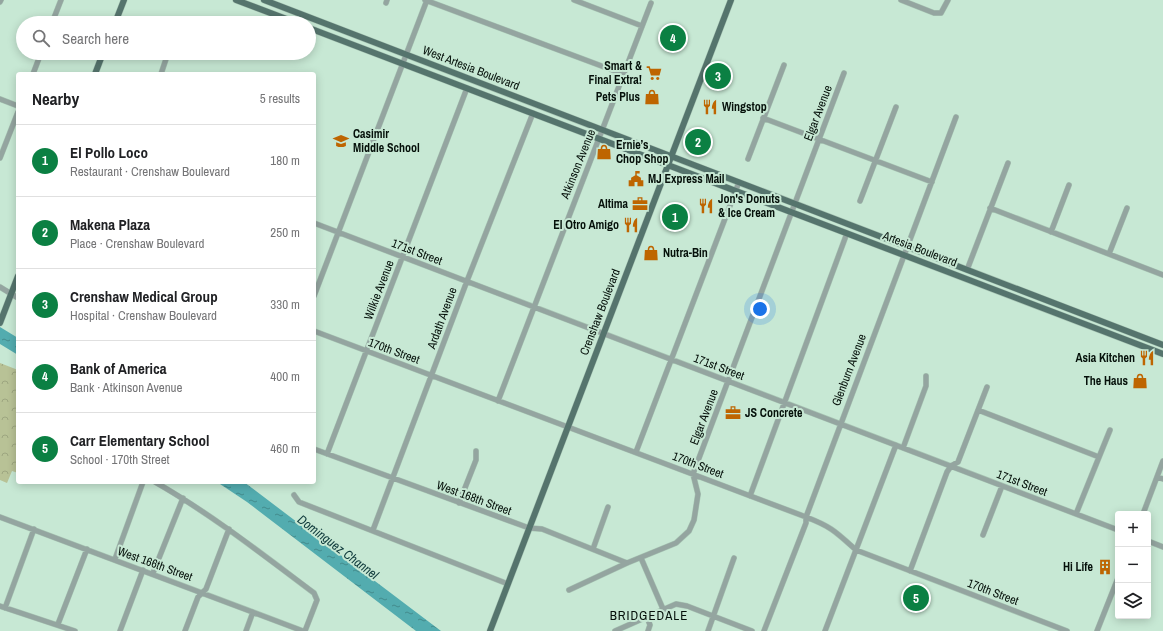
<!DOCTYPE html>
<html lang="en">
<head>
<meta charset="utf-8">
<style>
  body { margin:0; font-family:"Archivo Narrow",sans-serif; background:#f2f2f2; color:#202124 }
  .controls { position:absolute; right:12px; bottom:12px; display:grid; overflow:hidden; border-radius:4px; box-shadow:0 2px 10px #0003 }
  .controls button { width:36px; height:36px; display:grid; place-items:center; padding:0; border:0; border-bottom:1px solid #e0e0e0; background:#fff; color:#202124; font:20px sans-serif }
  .you { position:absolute; left:760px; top:309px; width:14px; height:14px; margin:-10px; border:3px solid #fff; border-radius:50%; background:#1a73e8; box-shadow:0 0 0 6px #1a73e833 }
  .badge { display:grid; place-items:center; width:26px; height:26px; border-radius:50%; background:#0b8043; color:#fff; font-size:13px; font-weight:700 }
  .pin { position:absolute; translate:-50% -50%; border:2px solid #fff; box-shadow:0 1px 4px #0006 }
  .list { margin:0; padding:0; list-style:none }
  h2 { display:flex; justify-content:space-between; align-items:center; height:52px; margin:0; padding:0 16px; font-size:17px }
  h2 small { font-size:13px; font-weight:400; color:#757577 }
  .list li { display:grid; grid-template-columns:26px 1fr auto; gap:12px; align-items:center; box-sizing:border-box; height:72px; padding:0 16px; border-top:1px solid #e0e0e0 }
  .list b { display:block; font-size:15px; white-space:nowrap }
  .list p { margin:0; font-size:13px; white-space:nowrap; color:#757577 }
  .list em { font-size:13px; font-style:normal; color:#757577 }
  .icon { flex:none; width:22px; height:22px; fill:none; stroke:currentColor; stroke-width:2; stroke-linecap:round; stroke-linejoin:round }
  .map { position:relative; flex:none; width:1163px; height:631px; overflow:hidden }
  .search { position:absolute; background:#fff; box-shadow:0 2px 10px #0003; left:16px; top:16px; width:300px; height:44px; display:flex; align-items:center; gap:10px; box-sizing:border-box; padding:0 14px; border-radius:22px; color:#757577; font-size:15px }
  .panel { position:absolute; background:#fff; box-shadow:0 2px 10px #0003; left:16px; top:72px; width:300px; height:412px; border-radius:4px }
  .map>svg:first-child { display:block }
  .park { fill:url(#park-crowns) }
  .water { fill:url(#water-ripples) }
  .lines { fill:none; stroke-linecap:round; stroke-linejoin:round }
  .minor-casing { stroke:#a8c5b4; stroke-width:6 }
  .major-casing { stroke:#a8c5b4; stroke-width:7 }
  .minor { stroke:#94a5a0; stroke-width:5 }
  .major { stroke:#55746d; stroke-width:6 }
  .labels { text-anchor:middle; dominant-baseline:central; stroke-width:4; stroke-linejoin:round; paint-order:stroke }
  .poi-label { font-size:12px; font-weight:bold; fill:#05100a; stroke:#c7e8d4; text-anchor:end }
  .street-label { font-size:12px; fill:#05100a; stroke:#c7e8d4 }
  .water-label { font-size:13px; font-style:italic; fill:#0d383a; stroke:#c7e8d4 }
  .neighbourhood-label { font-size:13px; letter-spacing:1px; fill:#05100a; stroke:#c7e8d4 }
</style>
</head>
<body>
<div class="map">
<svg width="1163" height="631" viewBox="0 0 1163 631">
  <defs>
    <pattern id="park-crowns" width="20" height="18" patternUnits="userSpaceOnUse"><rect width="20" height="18" fill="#b8c296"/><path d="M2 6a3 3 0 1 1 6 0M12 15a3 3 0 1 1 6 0" fill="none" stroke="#9da680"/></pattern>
    <pattern id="water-ripples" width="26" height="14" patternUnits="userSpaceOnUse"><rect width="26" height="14" fill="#53acaf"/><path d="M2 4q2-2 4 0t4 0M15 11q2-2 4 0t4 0" fill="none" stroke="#438b8d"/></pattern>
  </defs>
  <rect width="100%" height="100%" fill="#c7e8d4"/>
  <!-- park -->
  <path class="park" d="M0,363l18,7v103l-6,-2 -5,12 -7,-3z"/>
  <!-- water -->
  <path class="water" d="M0,327l18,11v17l-18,-11z
    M217,482h27l197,149h-25l-169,-129z"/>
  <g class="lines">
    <defs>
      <path id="minor" d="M425,0l198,74
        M574,0l68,26
        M901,0l33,13h7l7,-13
        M0,2l1,-2
        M386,3l1,-3
        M52,23l9,-23
        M33,74l8,-21
        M161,74l7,-21
        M0,99l18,7
        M763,118l169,64
        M0,158l18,-46
        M748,159l36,-94
        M860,201l36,-94
        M990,208l173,67
        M314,223l804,307
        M1051,232l18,-47
        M1109,254l18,-46
        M967,270l41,-107
        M0,287l18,11
        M314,296l113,-296
        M314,331l492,186c26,10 30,15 50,33l211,81
        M498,401l153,-398
        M978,410l121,47
        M903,448l23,-62v-10
        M314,449l215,79 13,1 85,34
        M636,452l103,-270
        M327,454l140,-366
        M1157,477l6,2
        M155,482c56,32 107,72 159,111l3,7 -12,31
        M294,495l5,7 209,82
        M750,496l97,-263
        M459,503l17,-43v-9
        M1076,514l34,-84
        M1143,514l20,-53
        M0,517l303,114
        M373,530l94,-249 66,-168
        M983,535l19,-49
        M1148,541l15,6
        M593,549l15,-42
        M641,558l22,51
        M115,559l28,-77
        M910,571l37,-99 4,-6 7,-4 29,-75
        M153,573l30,-75
        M569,590l58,-27 49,-20 13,-12 5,-11 4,-26 -5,-20 151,-401
        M0,606l75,25
        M5,608l29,-79
        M647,617l3,8 -2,6
        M58,624l29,-75
        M120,631l23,-61
        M185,631l13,-34 8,-8 23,-60
        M246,631l7,-19
        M615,631l61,-27 11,2 65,25
        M708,631l26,-73
        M764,631l42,-108v-6l150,-400
        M825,631l71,-186
        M1097,631l21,-53"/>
      <path id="major" d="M236,0l61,23
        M264,0l899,345
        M115,23l9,-23
        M309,28l854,326
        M95,74l8,-21
        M0,323l18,-47
        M490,631l241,-631"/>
    </defs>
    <!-- minor casing -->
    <use href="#minor" class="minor-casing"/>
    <!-- major casing -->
    <use href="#major" class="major-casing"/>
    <!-- minor -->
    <use href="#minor" class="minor"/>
    <!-- major -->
    <use href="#major" class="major"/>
  </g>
  <!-- icons -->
  <defs>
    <symbol id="supermarket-bare" viewBox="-9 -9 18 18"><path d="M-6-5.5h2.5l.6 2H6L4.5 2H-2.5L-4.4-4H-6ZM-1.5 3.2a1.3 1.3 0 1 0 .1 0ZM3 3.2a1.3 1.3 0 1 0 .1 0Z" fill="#be6500" stroke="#c7e8d4" stroke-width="2.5" paint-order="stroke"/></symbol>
    <symbol id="shop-bare" viewBox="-9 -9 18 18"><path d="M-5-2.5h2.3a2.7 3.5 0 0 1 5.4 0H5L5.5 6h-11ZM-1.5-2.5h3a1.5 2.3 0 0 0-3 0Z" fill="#be6500" stroke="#c7e8d4" stroke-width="2.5" paint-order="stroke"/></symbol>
    <symbol id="restaurant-bare" viewBox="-9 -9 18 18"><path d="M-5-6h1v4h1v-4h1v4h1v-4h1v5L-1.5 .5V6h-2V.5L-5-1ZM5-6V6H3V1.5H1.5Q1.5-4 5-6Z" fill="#be6500" stroke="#c7e8d4" stroke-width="2.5" paint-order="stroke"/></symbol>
    <symbol id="school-bare" viewBox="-9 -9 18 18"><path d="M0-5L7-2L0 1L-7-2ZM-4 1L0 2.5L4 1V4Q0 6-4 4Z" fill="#be6500" stroke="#c7e8d4" stroke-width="2.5" paint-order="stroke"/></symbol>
    <symbol id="civic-bare" viewBox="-9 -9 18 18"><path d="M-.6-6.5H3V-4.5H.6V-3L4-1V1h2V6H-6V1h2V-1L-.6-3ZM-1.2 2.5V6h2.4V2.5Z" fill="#be6500" stroke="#c7e8d4" stroke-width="2.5" paint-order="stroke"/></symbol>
    <symbol id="office-bare" viewBox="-9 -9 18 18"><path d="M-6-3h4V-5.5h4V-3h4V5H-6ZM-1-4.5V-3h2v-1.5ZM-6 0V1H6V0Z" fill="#be6500" stroke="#c7e8d4" stroke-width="2.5" paint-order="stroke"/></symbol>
    <symbol id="building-bare" viewBox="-9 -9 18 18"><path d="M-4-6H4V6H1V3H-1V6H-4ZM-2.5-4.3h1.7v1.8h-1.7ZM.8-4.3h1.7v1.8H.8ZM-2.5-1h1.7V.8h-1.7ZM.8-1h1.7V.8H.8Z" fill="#be6500" stroke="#c7e8d4" stroke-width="2.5" paint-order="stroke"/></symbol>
  </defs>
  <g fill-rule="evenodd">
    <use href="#supermarket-bare" x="643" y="62" width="22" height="22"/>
    <use href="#shop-bare" x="641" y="86" width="22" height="22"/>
    <use href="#restaurant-bare" x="699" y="96" width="22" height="22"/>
    <use href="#school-bare" x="330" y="130" width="22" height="22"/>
    <use href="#shop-bare" x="593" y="141" width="22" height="22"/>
    <use href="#civic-bare" x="625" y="168" width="22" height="22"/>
    <use href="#office-bare" x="629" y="193" width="22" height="22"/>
    <use href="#restaurant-bare" x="695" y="195" width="22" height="22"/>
    <use href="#restaurant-bare" x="620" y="214" width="22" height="22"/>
    <use href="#shop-bare" x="640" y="242" width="22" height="22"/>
    <use href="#restaurant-bare" x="1136" y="347" width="22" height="22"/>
    <use href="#shop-bare" x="1129" y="370" width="22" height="22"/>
    <use href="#office-bare" x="722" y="402" width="22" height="22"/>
    <use href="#building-bare" x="1094" y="556" width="22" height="22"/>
  </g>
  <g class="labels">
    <!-- poi labels -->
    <g class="poi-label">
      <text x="642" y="66">Smart &amp;<tspan x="642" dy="14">Final Extra!</tspan></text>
      <text x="640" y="97">Pets Plus</text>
      <text x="722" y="107" text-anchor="start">Wingstop</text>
      <text x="353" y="134" text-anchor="start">Casimir<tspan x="353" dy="14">Middle School</tspan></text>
      <text x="616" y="145" text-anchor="start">Ernie’s<tspan x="616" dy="14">Chop Shop</tspan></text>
      <text x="648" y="179" text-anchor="start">MJ Express Mail</text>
      <text x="718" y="199" text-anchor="start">Jon's Donuts<tspan x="718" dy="14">&amp; Ice Cream</tspan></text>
      <text x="628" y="204">Altima</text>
      <text x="619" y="225">El Otro Amigo</text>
      <text x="663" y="253" text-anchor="start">Nutra-Bin</text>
      <text x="1135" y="358">Asia Kitchen</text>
      <text x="1128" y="381">The Haus</text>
      <text x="745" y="413" text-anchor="start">JS Concrete</text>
      <text x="1093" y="567">Hi Life</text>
    </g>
    <!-- street labels -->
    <g class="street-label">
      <text transform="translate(471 68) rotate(21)">West Artesia Boulevard</text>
      <text transform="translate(818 113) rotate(-69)">Elgar Avenue</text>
      <text transform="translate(578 164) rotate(-68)">Atkinson Avenue</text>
      <text transform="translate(920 249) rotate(21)">Artesia Boulevard</text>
      <text transform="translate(417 252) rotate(21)">171st Street</text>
      <text transform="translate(379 290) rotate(-69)">Wilkie Avenue</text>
      <text transform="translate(600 312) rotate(-69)">Crenshaw Boulevard</text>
      <text transform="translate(442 318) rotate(-70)">Ardath Avenue</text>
      <text transform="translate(394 351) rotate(20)">170th Street</text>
      <text transform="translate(719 367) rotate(21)">171st Street</text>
      <text transform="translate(849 370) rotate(-69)">Glenburn Avenue</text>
      <text transform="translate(704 417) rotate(-69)">Elgar Avenue</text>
      <text transform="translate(698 465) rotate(21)">170th Street</text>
      <text transform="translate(1022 483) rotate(21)">171st Street</text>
      <text transform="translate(474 498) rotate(20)">West 168th Street</text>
      <text transform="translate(155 564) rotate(20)">West 166th Street</text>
      <text transform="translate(993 592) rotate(21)">170th Street</text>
    </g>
    <!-- water labels -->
    <g class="water-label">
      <text transform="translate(338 547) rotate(37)">Dominguez Channel</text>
    </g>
    <!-- neighbourhood labels -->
    <g class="neighbourhood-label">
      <text x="649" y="615">BRIDGEDALE</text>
    </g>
  </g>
</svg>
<div class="controls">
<button>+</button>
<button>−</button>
<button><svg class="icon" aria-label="layers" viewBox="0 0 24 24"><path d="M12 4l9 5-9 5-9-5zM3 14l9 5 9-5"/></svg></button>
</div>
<div class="you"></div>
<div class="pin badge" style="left:675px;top:217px">1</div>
<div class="pin badge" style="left:698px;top:142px">2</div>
<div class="pin badge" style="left:718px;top:76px">3</div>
<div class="pin badge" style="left:673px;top:38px">4</div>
<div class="pin badge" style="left:916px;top:598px">5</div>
<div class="search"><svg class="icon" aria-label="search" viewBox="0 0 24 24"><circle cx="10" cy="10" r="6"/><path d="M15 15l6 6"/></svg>Search here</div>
<section class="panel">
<h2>Nearby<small>5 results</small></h2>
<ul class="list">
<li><span class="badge">1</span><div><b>El Pollo Loco</b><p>Restaurant · Crenshaw Boulevard</p></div><em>180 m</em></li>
<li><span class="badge">2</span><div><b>Makena Plaza</b><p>Place · Crenshaw Boulevard</p></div><em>250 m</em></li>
<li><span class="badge">3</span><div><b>Crenshaw Medical Group</b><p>Hospital · Crenshaw Boulevard</p></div><em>330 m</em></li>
<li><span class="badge">4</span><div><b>Bank of America</b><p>Bank · Atkinson Avenue</p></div><em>400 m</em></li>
<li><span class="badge">5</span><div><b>Carr Elementary School</b><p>School · 170th Street</p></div><em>460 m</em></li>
</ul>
</section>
</div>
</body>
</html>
